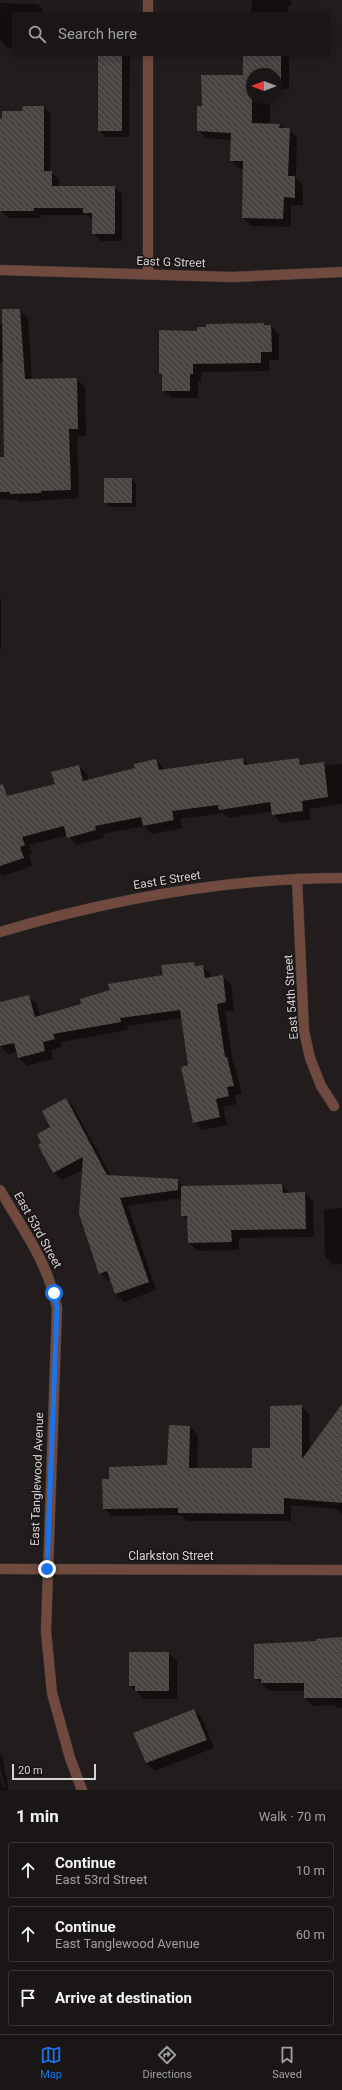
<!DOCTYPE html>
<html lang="en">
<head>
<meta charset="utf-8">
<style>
  body { margin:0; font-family:Roboto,sans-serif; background:#272322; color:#f1f3f6 }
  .compass { position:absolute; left:246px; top:68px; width:36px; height:36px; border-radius:50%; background:#1a1615; box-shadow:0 2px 10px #0003; rotate:270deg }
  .scale { position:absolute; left:12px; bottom:10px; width:84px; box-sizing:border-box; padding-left:4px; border:2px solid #d7d4d3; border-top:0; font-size:11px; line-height:14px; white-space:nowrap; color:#d7d4d3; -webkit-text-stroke:3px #181413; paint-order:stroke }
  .stop { position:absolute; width:12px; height:12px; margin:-9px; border:3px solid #1a73e8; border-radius:50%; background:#fff }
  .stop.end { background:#1a73e8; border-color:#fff; box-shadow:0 1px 4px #0008 }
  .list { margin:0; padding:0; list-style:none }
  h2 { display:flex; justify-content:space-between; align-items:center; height:52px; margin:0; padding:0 16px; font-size:17px }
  h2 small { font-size:13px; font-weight:400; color:#9f9fa0 }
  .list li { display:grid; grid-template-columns:26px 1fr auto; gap:12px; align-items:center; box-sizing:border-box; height:56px; margin:0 8px 8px; padding:0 8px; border:1px solid #383534; border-radius:4px }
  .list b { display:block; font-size:15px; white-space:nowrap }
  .list p { margin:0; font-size:13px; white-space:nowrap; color:#9f9fa0 }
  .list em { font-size:13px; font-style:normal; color:#9f9fa0 }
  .icon { flex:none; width:22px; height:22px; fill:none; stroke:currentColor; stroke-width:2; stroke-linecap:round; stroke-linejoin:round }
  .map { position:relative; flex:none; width:342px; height:1790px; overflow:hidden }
  .search { position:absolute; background:#1a1615; box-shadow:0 2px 10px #0003; left:12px; right:12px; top:12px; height:44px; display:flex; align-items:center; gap:10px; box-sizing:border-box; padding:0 14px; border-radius:4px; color:#9f9fa0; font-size:15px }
  .sheet { height:244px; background:#1a1615 }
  nav { display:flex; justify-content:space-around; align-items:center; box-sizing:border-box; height:56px; border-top:1px solid #383534; background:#1a1615; font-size:11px; color:#9f9fa0 }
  nav a { display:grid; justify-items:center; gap:2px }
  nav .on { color:#1a73e8 }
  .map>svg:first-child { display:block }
  .shadow { fill:#0007 }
  .building { fill:url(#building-back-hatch) }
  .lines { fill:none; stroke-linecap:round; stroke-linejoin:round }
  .minor-casing { stroke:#3b3736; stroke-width:11 }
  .minor { stroke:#714a3f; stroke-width:10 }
  .route { stroke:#1a73e8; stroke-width:5 }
  .labels { text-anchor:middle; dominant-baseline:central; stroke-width:3; stroke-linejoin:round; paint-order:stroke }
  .street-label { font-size:12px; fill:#d7d4d3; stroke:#181413 }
</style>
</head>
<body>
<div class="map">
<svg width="342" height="1790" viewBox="0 0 342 1790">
  <defs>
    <pattern id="building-back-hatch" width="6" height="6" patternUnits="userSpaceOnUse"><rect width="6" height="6" fill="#494342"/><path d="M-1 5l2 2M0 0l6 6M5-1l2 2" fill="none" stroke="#625d5c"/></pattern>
  </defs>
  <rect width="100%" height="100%" fill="#221d1c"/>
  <!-- shadow -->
  <path class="shadow" d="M252,0h39v6h-3v8h-37z
    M0,3l38,1 8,10h-32v34h-6l-8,-8z
    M99,54h31l-1,83h-23l-7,-7z
    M244,54h45v35h-13v-15h-24v24h18v27h9l5,4h5l8,8 -1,41 7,7v20h-12v22l-40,-1 -8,-8 1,-49h-5l-8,-8v-21l-25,-2 -8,-8 5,-23 41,-31z
    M44,107l7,7 -1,58 9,7v8h55l8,7v47h-21l-8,-8v-13l-6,-5h-46v3h-32l-8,-7 -1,-92z
    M20,310l8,8 4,62 45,-1 8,8 1,49 -9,1 2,61 -60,4 -2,-2 -17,-1v-41h5l-1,-96h-4v-38h3z
    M264,324l7,2 8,8v26h-10v11l-68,1v10h-3v16h-26l-9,-8v-13l-3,-3 38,-42z
    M132,479l4,4v24h-26l-5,-5z
    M0,598h1v52h-1z
    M243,759l7,7 49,-6 6,6 37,-2v40l-33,5 2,10 -30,4 -8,-9 -1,-3 -44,7 -5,-5 -43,6 2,9 -30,6 -8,-8 -41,8 1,4 -28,7 -8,-10 -39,10 3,8 -3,1 3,12 -29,10 -3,-3v-74l56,-14 23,-19 8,8 1,6 48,-11 20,-9 9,10z
    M194,963l4,4 4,-1 9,8v4l11,-2 9,8 3,26 -9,2 8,51 2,3 7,28 -7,1 2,9 -14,3 4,18 -25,5 -8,-8 -5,-56 -7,-48 -55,8 1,4 -67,12 1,5 -11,3 2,9 -26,7 -8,-8 -2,-6 -9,2 -8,-8v-43l28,-7 9,8 3,12 42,-11 82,-29z
    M66,1099l8,9 37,68 66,4 7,7 98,-2 8,8h15l8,8 1,36 -75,1v12l-41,1 -9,-8v-22l-7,-6v-17l-54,8 28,84 -32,12 -9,-8 -4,-14 -3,1 -8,-8 -16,-104 -22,11 -8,-8 -11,-29z
    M342,1208v56l-9,1 -8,-9 -1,-47z
    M301,1406l8,8 1,36 32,-19v83l-6,-5 -45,-4v16h-104l-6,-6 -70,1 -7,-8 64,-42 22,-39 8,8 -1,34h56l18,-20z
    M342,1639v69h-5l-3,-3 -21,1 -8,-8v-7h-35l-15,-13 62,-36z
    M169,1653l8,8v38h-33l-14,-13z
    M194,1710l8,8 12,30 -59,23 -9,-8z
    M0,1753l2,2 7,35h-9v-14l3,12h2l-5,-21z"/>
  <!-- building -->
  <path class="building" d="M98,54h24v77h-24z
    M243,54h38v27h-5v-7h-24v49l28,1 -1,4h11l-2,48h7v22l-11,-1 -1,22 -41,-1 1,-57h-13l1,-28 -34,-2v-25h5l-1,-31h42z
    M23,106h21v65h8v15h63v48h-23v-21h-9v-5h-49v3h-34v-93l2,1v-8h20z
    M2,309h18l5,70 52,-1 1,51h-9l2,61 -30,1v2l-31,1v-2h-10v-35h4z
    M264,323v2h7l1,27h-11v11l-68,1v10h-3v17h-28v-17h-3v-44l38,1v-4h9v-3z
    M104,478h28v25h-28z
    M243,758l1,7 55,-7 1,7 24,-3 4,35 -26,4 1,10 -31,4 -2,-13 -51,8 -1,-5 -46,6 2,9 -31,6 -2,-9 -46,9 1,4 -29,8 -3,-12 -42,11 3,8 -5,2 4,11 -24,8v-81l3,-1 4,12 48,-12 -4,-12 28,-7 4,16 52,-13 -1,-4 22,-5 3,11z
    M194,962l1,4 8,-1 2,13 18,-3 3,27 -9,2 8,53h2l7,29 -7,1 2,9 -13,3 4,18 -27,6 -12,-56 7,-2 -8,-55 -60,8 1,4 -68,12 2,5 -12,3 2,9 -27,7 -4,-15 -14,3v-44l29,-7 6,22 46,-13 -1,-5 30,-9 -2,-6 55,-9 -2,-10z
    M66,1098l41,77 71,4v11l-58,8 29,84 -34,12 -8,-23 -8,3 -20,-60 4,-57 -30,16 -15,-28 3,-2 -4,-9 13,-7 -8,-16z
    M282,1184l1,9 22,-1 1,37 -75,1 1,12 -44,1 -1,-27h-6v-30z
    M342,1404v99l-58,-5v16l-106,-1v-5l-75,1 -1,-30h7v-12l58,-2 2,-40 21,1 -1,42h63v-20h18v-42l32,-1v54z
    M342,1637v61h-38v-15h-43v-4h-7v-35l62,-3v-2z
    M129,1652h40v39h-34v-5h-6z
    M194,1709l13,31 -61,23 -13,-30z"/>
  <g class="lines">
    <defs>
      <path id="minor" d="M148,0v14
        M148,54v220
        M0,270l232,7 110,-5
        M297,879l7,152 6,27 11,28 13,20
        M0,932c112,-33 225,-54 342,-54
        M0,1190c23,40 48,72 57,118l-11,323 6,62 18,65 12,32
        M0,1569l342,1"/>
    </defs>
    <!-- minor casing -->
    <use href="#minor" class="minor-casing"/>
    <!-- minor -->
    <use href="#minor" class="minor"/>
  </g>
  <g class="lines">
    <!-- route -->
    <path class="route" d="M47,1569l10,-261 -3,-15"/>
  </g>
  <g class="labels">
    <!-- street labels -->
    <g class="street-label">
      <text transform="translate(171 262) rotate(2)">East G Street</text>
      <text transform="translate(167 880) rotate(-9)">East E Street</text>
      <text transform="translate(291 997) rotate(-94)">East 54th Street</text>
      <text transform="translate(38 1230) rotate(61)">East 53rd Street</text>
      <text transform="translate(37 1479) rotate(-88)">East Tanglewood Avenue</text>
      <text x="171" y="1556">Clarkston Street</text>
    </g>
  </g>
</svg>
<svg class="compass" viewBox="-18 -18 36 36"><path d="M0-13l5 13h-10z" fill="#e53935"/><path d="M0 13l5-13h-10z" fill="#9f9fa0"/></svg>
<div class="scale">20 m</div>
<div class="stop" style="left:54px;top:1293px"></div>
<div class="stop end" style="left:47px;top:1569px"></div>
<div class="search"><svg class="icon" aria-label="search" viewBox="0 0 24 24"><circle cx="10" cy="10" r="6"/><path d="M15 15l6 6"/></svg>Search here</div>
</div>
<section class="sheet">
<h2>1 min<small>Walk · 70 m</small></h2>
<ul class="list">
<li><svg class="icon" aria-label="ahead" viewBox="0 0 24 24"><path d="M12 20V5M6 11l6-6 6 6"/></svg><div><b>Continue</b><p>East 53rd Street</p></div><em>10 m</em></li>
<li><svg class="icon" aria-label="ahead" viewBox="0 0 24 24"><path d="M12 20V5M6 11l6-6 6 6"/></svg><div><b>Continue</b><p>East Tanglewood Avenue</p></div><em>60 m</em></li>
<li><svg class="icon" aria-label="arrive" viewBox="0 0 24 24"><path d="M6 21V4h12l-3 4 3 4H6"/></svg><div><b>Arrive at destination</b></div></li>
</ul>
</section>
<nav>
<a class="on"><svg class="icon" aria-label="map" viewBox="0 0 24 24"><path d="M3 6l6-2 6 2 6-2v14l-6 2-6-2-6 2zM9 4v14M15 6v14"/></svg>Map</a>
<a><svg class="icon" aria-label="directions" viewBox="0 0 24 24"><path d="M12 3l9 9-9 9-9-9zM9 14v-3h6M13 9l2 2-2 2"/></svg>Directions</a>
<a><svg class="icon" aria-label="saved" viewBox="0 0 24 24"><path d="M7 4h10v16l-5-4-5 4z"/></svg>Saved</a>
</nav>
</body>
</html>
